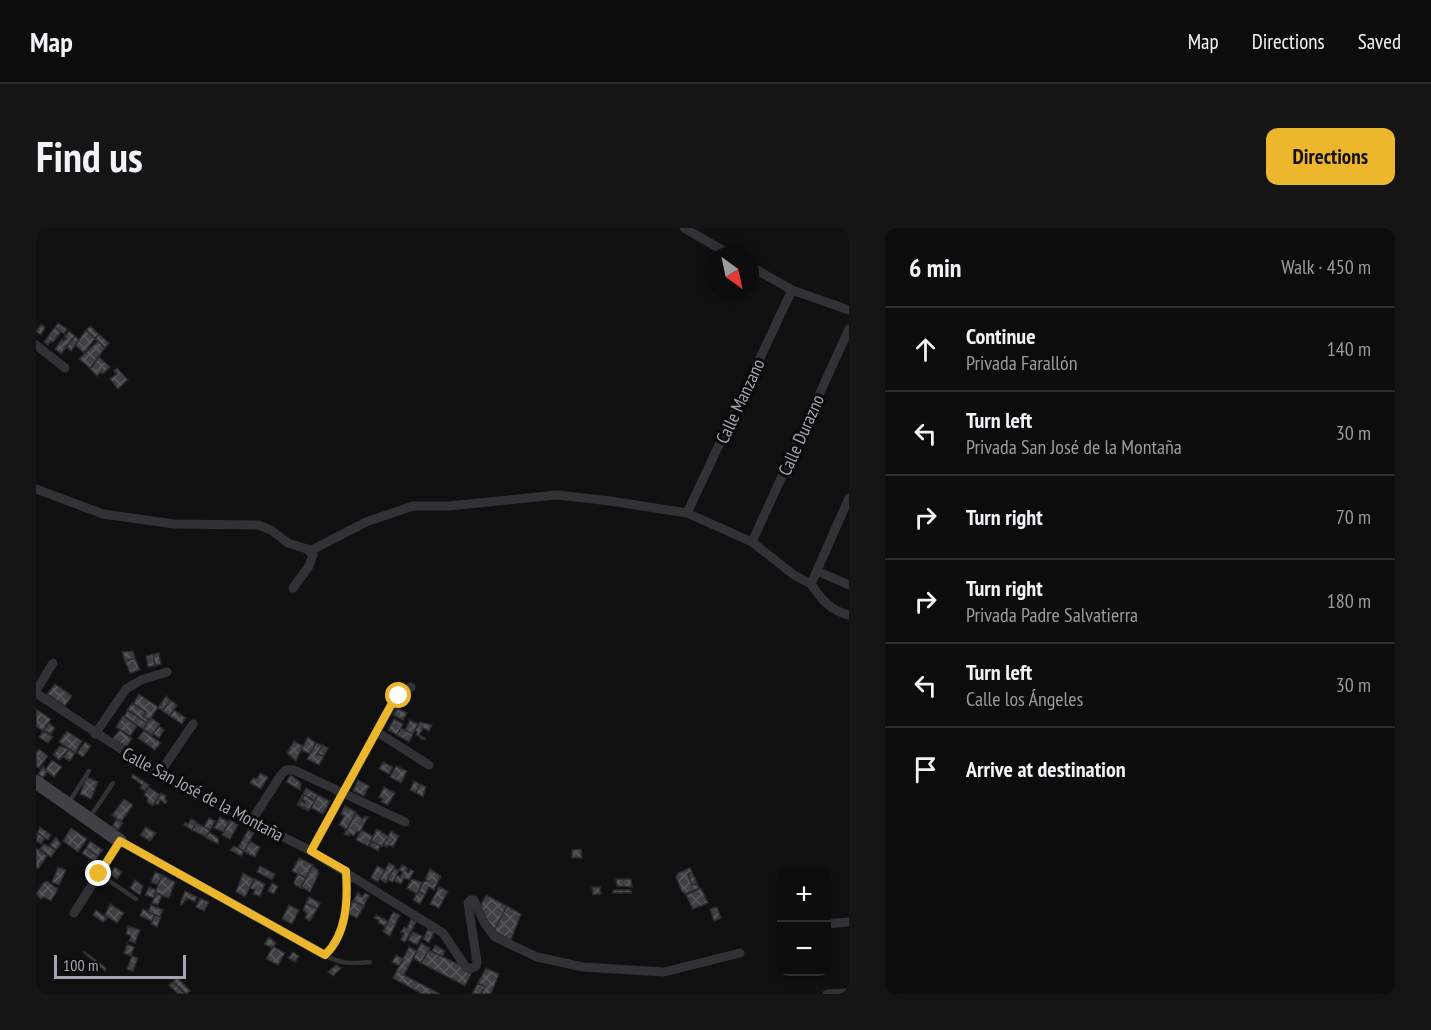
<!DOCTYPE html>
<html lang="en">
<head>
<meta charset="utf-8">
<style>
  body { margin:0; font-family:"PT Sans Narrow",sans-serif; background:#151516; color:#f1f3f6 }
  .controls { position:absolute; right:18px; bottom:18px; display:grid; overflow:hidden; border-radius:12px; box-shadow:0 3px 9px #0003 }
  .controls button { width:54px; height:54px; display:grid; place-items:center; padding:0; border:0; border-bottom:2px solid #2c2c2e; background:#0c0c0d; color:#f1f3f6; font:30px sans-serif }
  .compass { position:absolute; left:669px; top:18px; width:54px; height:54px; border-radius:50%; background:#0c0c0d; box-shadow:0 3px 9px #0003; rotate:147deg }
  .scale { position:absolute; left:18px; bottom:15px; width:132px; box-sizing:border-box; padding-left:6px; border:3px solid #a2a6b2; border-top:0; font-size:16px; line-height:21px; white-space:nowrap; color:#a2a6b2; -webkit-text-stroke:4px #0b0b0c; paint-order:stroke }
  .stop { position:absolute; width:18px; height:18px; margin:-14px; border:4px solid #ecb62d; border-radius:50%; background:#fff }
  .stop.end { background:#ecb62d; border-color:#fff; box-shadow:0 2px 6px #0008 }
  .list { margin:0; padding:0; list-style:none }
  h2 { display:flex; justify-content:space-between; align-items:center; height:78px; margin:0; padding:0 24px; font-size:26px }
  h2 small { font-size:20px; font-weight:400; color:#9a9b9d }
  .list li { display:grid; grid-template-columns:39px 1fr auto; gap:18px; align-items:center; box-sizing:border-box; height:84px; padding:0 24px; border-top:2px solid #2c2c2e }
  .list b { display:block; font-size:22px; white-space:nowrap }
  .list p { margin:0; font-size:20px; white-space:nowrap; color:#9a9b9d }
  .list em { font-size:20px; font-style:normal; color:#9a9b9d }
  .icon { flex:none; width:33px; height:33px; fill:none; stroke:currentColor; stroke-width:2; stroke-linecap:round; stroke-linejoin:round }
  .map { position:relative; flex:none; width:813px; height:766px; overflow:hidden; border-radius:12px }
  header { display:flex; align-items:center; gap:36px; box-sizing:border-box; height:84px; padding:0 30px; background:#0c0c0d; border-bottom:2px solid #2c2c2e }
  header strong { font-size:28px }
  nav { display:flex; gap:33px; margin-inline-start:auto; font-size:21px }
  .intro { display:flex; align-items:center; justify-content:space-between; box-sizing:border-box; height:144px; padding:0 36px }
  h1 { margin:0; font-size:42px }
  .button { padding:15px 27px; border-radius:12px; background:#ecb62d; color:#111; font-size:21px; font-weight:700 }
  main { display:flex; gap:36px; padding:0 36px }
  aside { flex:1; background:#0c0c0d; border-radius:12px; box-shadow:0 3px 9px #0003 }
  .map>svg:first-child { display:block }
  .building { fill:url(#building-cross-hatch); stroke:#2a2a2d; stroke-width:1.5 }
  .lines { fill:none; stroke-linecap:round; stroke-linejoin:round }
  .lane { stroke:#313236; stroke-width:4.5 }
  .street { stroke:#313236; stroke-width:9 }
  .secondary { stroke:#3f4146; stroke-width:14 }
  .route { stroke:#ecb62d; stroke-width:8 }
  .labels { text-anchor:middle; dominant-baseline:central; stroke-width:6; stroke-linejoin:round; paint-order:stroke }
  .street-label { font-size:18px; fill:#a2a6b2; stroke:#0b0b0c }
</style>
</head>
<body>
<header>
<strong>Map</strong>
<nav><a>Map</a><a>Directions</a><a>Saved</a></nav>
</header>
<div class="intro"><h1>Find us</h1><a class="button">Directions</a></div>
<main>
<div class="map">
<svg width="813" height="766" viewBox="0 0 813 766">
  <defs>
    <pattern id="building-cross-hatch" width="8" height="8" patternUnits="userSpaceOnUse" patternTransform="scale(1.5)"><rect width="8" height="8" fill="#3f4044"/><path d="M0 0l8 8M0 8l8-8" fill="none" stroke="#58595d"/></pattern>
  </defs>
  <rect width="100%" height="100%" fill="#101011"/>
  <!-- building -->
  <path class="building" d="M22,95l9,6 -3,5 -9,-7z
    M5,96l4,3 -4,8 -5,-3z
    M54,98l9,8 -4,5 -9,-9z
    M19,99l6,5 -8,10 -2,-1 -3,4 -4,-3z
    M50,102l9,9 -11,14 -9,-8z
    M33,103l6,5 -14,18 -6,-5 7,-10 2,2 2,-3 -2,-1z
    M63,106l10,9 -4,5 -10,-10z
    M39,108l4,4 -8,11 -5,-4z
    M62,113l7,7 -15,20 -11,-9z
    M63,129l11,10 -7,7 -2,-2 -4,4 -7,-7z
    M81,140l11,12 -10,9 -8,-10 7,-5 -3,-3z
    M97,423l2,7 -10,3 -3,-9z
    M123,425l2,11 -6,2 -2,-12z
    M117,426l2,12 -7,1 -2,-11z
    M99,430l5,12 -10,3 -5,-12z
    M19,456l17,12 -7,10 -18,-12z
    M103,466l19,13 -8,13 -7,-4 3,-4 -13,-8z
    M130,468l4,4 -7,11 -5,-3z
    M134,472l7,5 -7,11 -7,-5z
    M96,475l14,9 -3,4 7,4 -3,3 -20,-13z
    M361,480l10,5 -4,7 -10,-5z
    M0,481l15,10 -8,12 -7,-5z
    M92,482l19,13 -4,6 -19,-13z
    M138,482l12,8 -4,6 -12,-8z
    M87,488l14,10 -7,10 -14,-9z
    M115,490l9,6 -8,11 -9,-6z
    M358,491l9,5 -6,11 -9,-5z
    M374,492l8,4 -5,10 -8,-4z
    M384,494l12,3 -3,6 -6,-3 -4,7 6,3v2l-4,-1 -2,-3 -3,-1 1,-3 -2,-2z
    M13,495l6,5 -4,6 -7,-4z
    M123,498l5,4 -5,8 -6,-4z
    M365,500l12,6 -4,8 -12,-7z
    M84,502l12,9 -6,8 -13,-9z
    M7,503l10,6 -5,6 -9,-6z
    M31,503l15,10 -7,12 -16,-11z
    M108,503l17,12 -6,7 -17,-12z
    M272,509l8,6 -6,11 -9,-4z
    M258,513l9,5 -7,15 -9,-8z
    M49,514l6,4 -8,11 -6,-4z
    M280,515l7,2 -6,9 7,2 -5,9 -12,-6z
    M287,517l5,3 -4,8 -7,-2z
    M24,518l9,3 -10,11 -6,-5z
    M3,521l9,7 -9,12 -3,-2v-13z
    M33,521l6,4 -5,8 -8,-5 2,1z
    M16,532l10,7 -8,10 -9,-7z
    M347,534l10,5 -4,7 -10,-5z
    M7,538l4,6 -4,6 -5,-4z
    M360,538l11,5 -6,12 -11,-6z
    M224,545l8,4 -7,12 -11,-6 3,-5 4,1z
    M97,546l16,11 -4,6 -5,-3 2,-3 -11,-8z
    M255,547l10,8 -1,7 -14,-8z
    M51,549l11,5 -7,17 -11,-5z
    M322,552l11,6 -5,10 -11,-5z
    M378,553l6,3 -4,9 -6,-3z
    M384,556l6,3 -3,10 -7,-4z
    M113,559l11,8 -7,11 -6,-4 1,-4 -4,-3z
    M348,559l11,6 -7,12 -7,-3 2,-3 -4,-2z
    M270,560l12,7 -3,6 -11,-6 -5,10 10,6 -12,-6z
    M125,565l5,3 -1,4 2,1 -1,3 -6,-4 -2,5 -4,-2z
    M268,567l11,6 -6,9 -10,-5 2,-4 4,2v-2l-3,-2z
    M282,567l12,6 -7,13 -12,-6z
    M88,571l9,6 -12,17 -9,-7z
    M309,578l11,6 -9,18 -8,-5 5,-9 -3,-2z
    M320,585l7,6 2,-3 3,1 -8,15 -3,-1 -3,5 -4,-2 -1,2 -5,-2z
    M184,589l9,5 -5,10 -10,-4z
    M173,590l6,3 -5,9 -6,-3z
    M81,591l6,4 -5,7 -6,-4z
    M155,591l6,3 -5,8 -8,-5 1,-3 3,2z
    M194,592l8,5 -8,14 -8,-4z
    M160,595l14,7 -4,7 -14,-7z
    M4,599l11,8 -3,5 -10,-7 -2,3z
    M110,599l10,6 -6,8 -10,-6z
    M35,600l16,11 -9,13 -15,-11z
    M341,601l11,7 -6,11 -11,-6z
    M212,602l6,3 -10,18 -6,-3z
    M325,602l12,6 -5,10 -12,-6z
    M355,603l8,5 -6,11 -5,-2 -1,2 -4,-2z
    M173,604l8,5 2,3 -1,4 -12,-6z
    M2,605l7,5 -4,6 -5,-3z
    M20,609l5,7 -5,6 -6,-5z
    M54,613l13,9 -5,6 -12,-8z
    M214,613l10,6 -5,10 -11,-5z
    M336,613l8,5 -2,5 -9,-5z
    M8,616l12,6 -5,7 -11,-8z
    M198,618l10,5 -3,5 -11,-6z
    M0,620l11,8 -9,13 -2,-2z
    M50,620l12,8 -3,6 -13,-9z
    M545,621l1,9h-10v-8z
    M263,630l14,7 -7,13 -14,-7z
    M353,635l6,3 -9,17 -6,-4z
    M366,637l6,3 -2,3 3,1 1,-3 4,2 -5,9 -5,-2 -3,6 -7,-3 3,-6 3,2 3,-5 -4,-2z
    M224,638l15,8 -3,6 -15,-8z
    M276,638l6,4 -1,2 2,1 -9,19 -9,-5z
    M341,638l8,4 -7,12 -7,-4z
    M22,639l8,3 -7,15 -7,-3z
    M79,639l7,5 -5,7 -7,-5z
    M358,640l5,3 -6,11 -6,-2z
    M654,640l2,4 -4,2 4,11 5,-2 2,5 -13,6 -4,-2 -6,-15 2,-4z
    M394,641l11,7 -7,14 -5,-3 -4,8 -7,-4 6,-10h4l-3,-2z
    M119,644l7,3 -4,10 -7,-3z
    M656,644l5,11 -5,2 -4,-11z
    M207,645l11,6 -9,18 -9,-5z
    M262,646l8,4 -5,10 -6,-3 -1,-3z
    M126,647l13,7 -6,16 -14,-5z
    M219,651l10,5 -5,12 -7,-2 2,-4 -5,-2z
    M376,651l11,4 -6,11 -10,-6z
    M580,651h15l1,8 -15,-1z
    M99,652l8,6 -3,9 -10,-7z
    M11,653l11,8 -7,12 -7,-4 -3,2 -5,-5 7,-11z
    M236,655l6,3 -4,8 -6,-3z
    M113,659l7,3 -2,8 -9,-3z
    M403,659l9,4 -9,17 -9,-4z
    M556,659h8l1,7 -8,1z
    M665,660l7,15 -15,6 -7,-14z
    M577,662h18v3h-18z
    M149,663l12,6 -2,5 -8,-4 -5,7 -2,-1z
    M382,663l7,4 -5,9 -7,-4z
    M322,664l4,5 3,-4 4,2 -5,11 -11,-5z
    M120,665l6,2 -4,10 -6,-2z
    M450,667l21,11 -13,25 -16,-20z
    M273,669l11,6 -3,6 -11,-6z
    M164,670l9,4 -5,9 -8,-4z
    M317,673l11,5 -7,12 -10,-5z
    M270,675l11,6 -7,12 -5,-3 2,-4 -4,-4z
    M74,676l14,9 -7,10 -12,-8z
    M115,677l12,5 -3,7 -12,-5z
    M253,677l10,5 -7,14 -10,-5z
    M471,678l14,8 -10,26 -17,-9z
    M681,679l4,11 -7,3 -4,-12z
    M107,681l12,6 -3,6 -12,-5z
    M60,682l11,8 -4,4 -10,-7z
    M357,684l7,3 -10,21 -7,-4z
    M119,687l6,2 -4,10 -6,-3z
    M340,687l12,6 -3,5 -7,-3 1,-3 -5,-2z
    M375,691l5,3 -11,20 -4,-2 3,-7 -3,-1 3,-5 3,1z
    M92,698l12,4 -5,13 -6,-2 2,-5 -5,-2z
    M392,701l6,3 -5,11 -6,-4z
    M377,704l9,4 -5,9 -9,-5z
    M233,709l7,6 -4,5 -8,-4z
    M385,715l9,5 -9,15 -8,-5z
    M91,716l7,3 -3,9 -7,-3z
    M399,717l10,6 -3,6 -10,-6z
    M237,718l12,7 -7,12 -12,-6z
    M373,719l8,4 -13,24 36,19h-18l-29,-16z
    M393,722l37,18 -2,2 7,4 -6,12 -44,-23z
    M48,723l22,17 -1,3 -22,-19z
    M257,724l6,4 -4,6 -7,-4z
    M360,727l7,4 -4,7 -7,-4z
    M96,728l6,2 -5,13 -6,-2z
    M300,737l5,3 -8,8 -5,-4z
    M450,740l13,6 -8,20h-10l4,-7 -7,-4z
    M141,749l13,14 -4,3 -13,-12z
    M137,754l12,12h-7l-9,-9z
    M442,755l7,4 -4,7h-9z"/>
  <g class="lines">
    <!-- lane -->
    <path class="lane" d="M33,574l20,-31
      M54,589l23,-34
      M63,646l37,25
      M289,727c15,9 27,9 45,7"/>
    <!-- street -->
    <path class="street" d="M648,0l47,27
      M714,38l42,24 57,20
      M0,117l29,23
      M0,261l67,25 71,10 84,1 13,5 17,13 19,6 6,6 -4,11 -16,22
      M813,270l-38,86c10,15 20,27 38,31
      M651,285l105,-223
      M716,314l97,-213
      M274,323l56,-29 47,-16h36l108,-11 53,6 77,12 65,29 42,33 17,9
      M781,343l32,14
      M0,463l17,-28
      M0,465l123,81 152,77 132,82 22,33 5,3 6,-3 1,-4 -9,-59 3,-3h3l10,22 11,15 42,20 46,10 81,5 76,-19
      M341,504l52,33
      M59,506l31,-45 15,-9 26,-8
      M123,546l34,-50
      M216,592l29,-45 5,-5h8l111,52
      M275,623l80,-145 8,-10 12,-9
      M38,685l46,-72 205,114c22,-21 23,-55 21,-84
      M790,696l23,-2
      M791,766l22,-1"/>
    <!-- secondary -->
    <path class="secondary" d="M0,554l84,59"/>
  </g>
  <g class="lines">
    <!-- route -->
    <path class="route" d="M63,646l21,-33 205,114c22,-21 23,-55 21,-84l-35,-20 80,-146 8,-9"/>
  </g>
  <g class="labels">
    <!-- street labels -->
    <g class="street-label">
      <text transform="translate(704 173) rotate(-65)">Calle Manzano</text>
      <text transform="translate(765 207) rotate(-66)">Calle Durazno</text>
      <text transform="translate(167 566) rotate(28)">Calle San José de la Montaña</text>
    </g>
  </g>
</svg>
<div class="controls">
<button>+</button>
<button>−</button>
</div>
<svg class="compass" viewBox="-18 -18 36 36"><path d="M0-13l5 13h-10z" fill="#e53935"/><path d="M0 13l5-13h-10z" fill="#9a9b9d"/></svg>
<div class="scale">100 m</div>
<div class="stop" style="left:363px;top:468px"></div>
<div class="stop end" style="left:63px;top:646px"></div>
</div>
<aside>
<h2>6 min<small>Walk · 450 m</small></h2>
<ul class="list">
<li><svg class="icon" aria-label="ahead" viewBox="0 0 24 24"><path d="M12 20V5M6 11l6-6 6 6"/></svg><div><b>Continue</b><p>Privada Farallón</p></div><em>140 m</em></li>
<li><svg class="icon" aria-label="left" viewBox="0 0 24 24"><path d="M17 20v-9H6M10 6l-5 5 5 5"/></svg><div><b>Turn left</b><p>Privada San José de la Montaña</p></div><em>30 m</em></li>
<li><svg class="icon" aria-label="right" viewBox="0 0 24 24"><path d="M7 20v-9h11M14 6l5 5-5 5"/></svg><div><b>Turn right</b></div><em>70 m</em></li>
<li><svg class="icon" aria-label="right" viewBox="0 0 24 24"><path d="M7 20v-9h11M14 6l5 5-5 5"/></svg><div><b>Turn right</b><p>Privada Padre Salvatierra</p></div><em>180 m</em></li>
<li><svg class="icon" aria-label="left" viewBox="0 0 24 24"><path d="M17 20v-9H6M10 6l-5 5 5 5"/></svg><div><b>Turn left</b><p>Calle los Ángeles</p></div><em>30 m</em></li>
<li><svg class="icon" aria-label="arrive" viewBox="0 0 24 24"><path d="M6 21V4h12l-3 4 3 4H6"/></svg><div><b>Arrive at destination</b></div></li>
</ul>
</aside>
</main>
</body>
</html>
